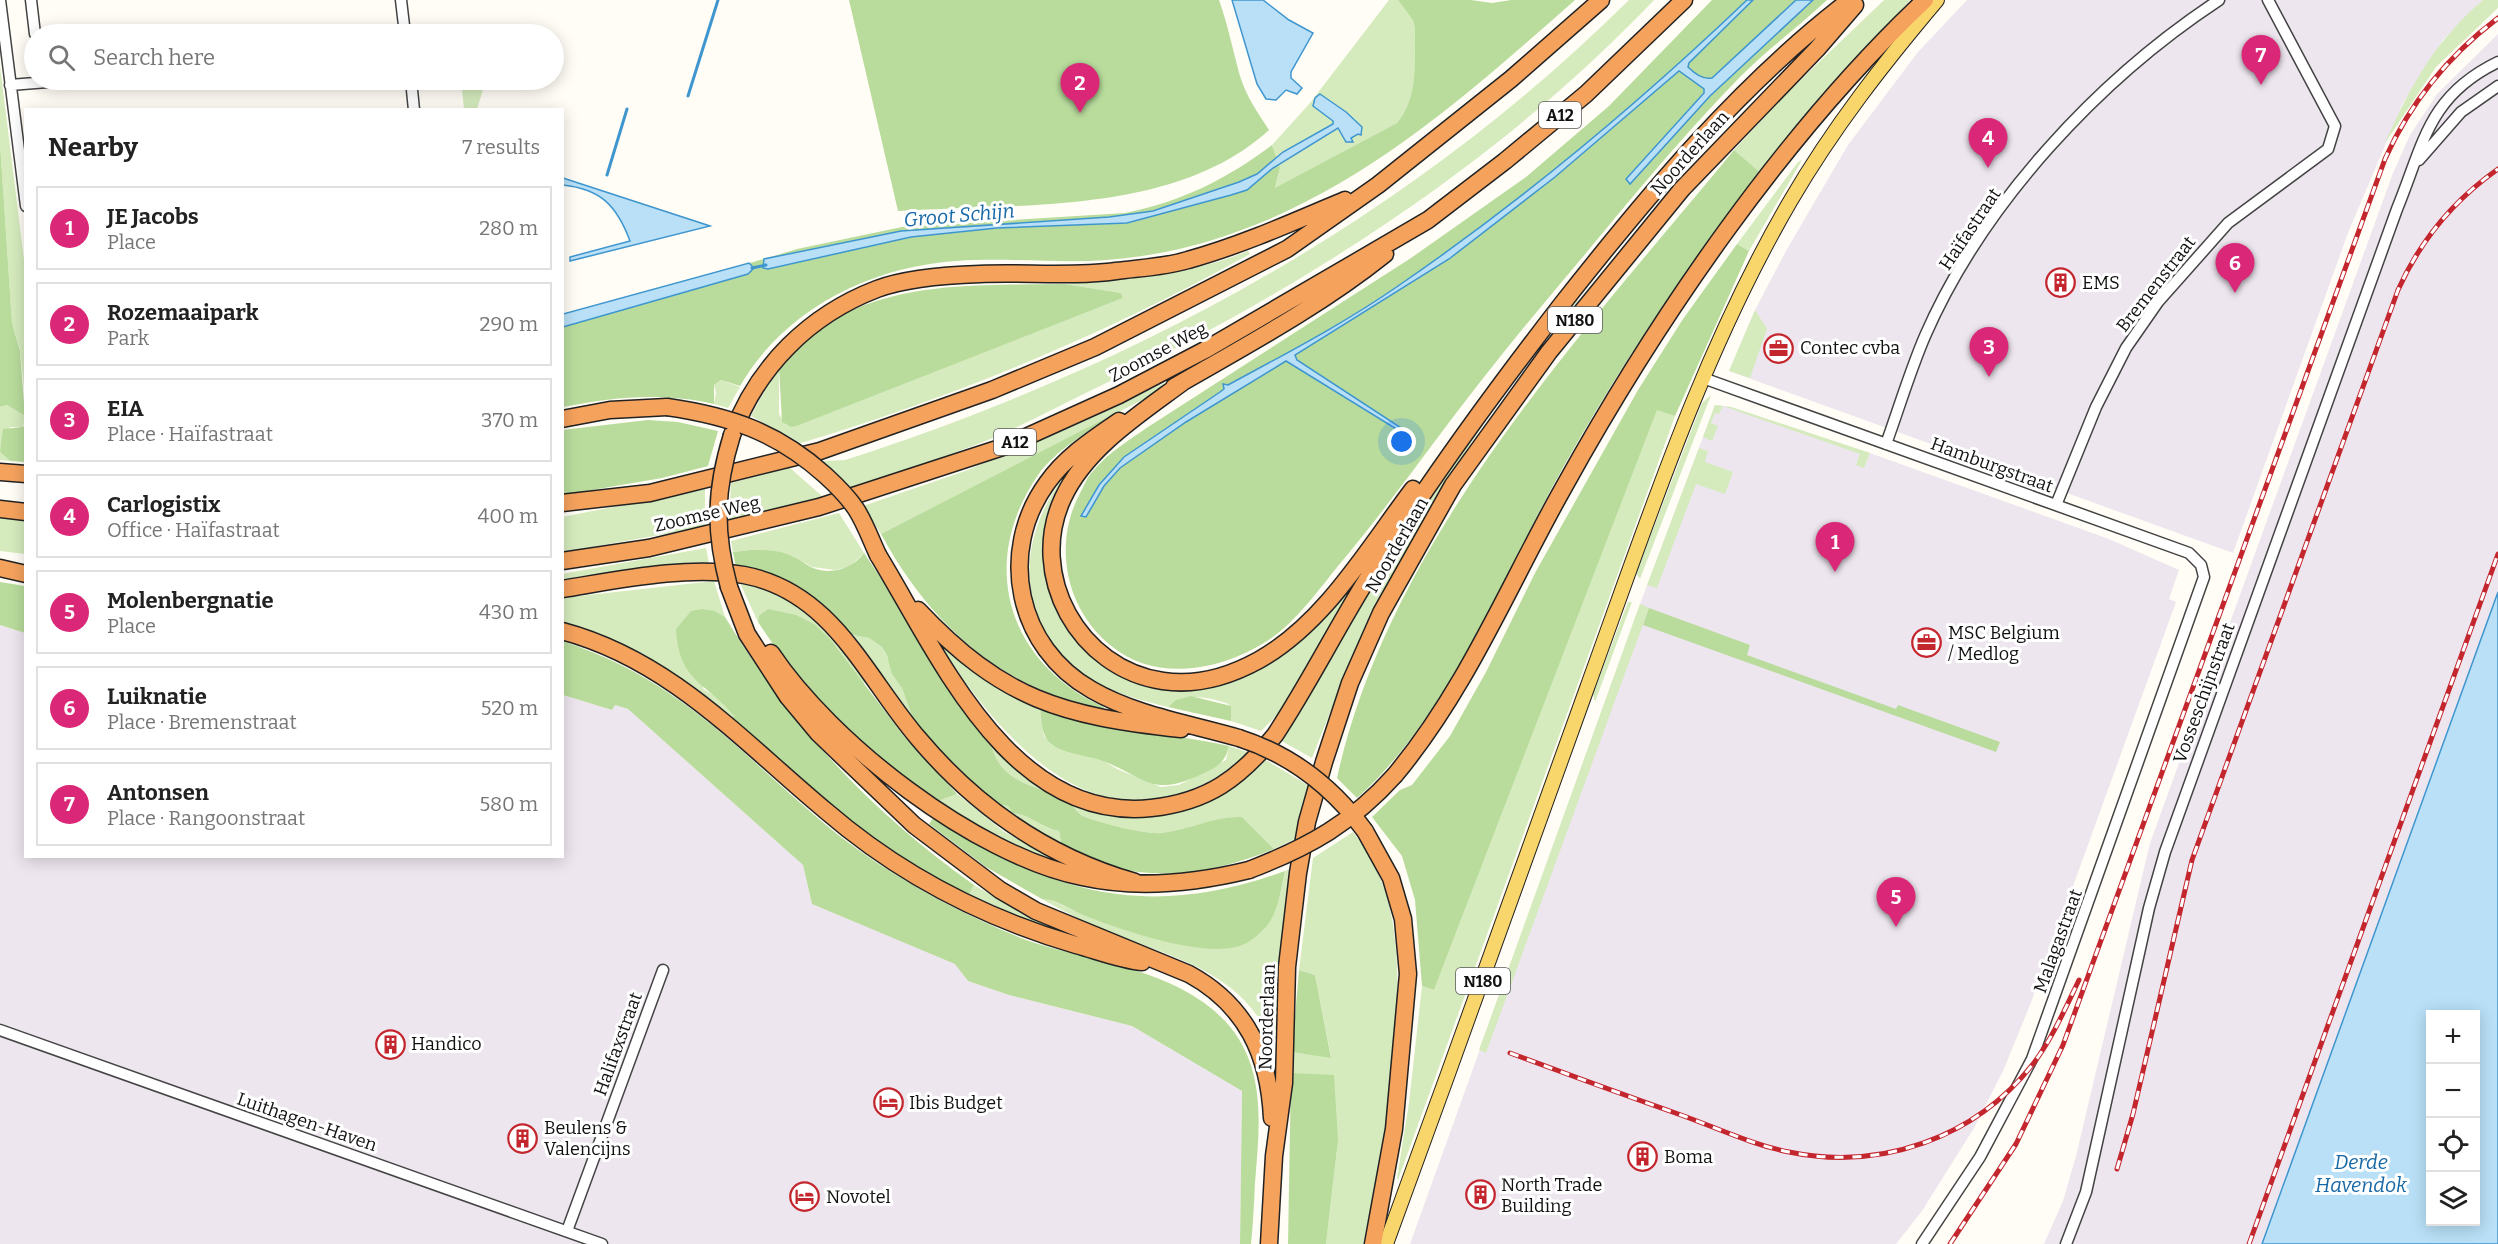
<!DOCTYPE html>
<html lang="en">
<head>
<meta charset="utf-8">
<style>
  body { margin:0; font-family:Bitter,serif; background:#f2f2f2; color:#222 }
  .controls { position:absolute; right:18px; bottom:18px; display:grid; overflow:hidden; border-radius:0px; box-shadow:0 3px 15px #0003 }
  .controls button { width:54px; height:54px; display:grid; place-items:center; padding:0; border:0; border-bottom:2px solid #e0e0e0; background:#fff; color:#222; font:30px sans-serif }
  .you { position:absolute; left:1402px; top:442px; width:21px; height:21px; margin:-15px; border:4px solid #fff; border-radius:50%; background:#1a73e8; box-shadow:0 0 0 9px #1a73e833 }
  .badge { display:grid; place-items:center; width:39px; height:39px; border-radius:50%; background:#db2777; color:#fff; font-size:20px; font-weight:700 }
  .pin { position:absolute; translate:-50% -50px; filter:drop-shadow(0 2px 3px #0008) }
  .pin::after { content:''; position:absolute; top:32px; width:21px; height:18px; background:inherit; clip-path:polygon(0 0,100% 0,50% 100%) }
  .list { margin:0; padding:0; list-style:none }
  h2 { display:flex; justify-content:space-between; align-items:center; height:78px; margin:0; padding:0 24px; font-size:26px }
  h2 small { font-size:20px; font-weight:400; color:#767676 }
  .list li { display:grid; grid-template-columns:39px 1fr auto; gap:18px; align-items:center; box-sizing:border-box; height:84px; margin:0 12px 12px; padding:0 12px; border:2px solid #e0e0e0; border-radius:0px }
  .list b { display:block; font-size:22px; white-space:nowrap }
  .list p { margin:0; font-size:20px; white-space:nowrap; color:#767676 }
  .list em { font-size:20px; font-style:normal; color:#767676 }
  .icon { flex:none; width:33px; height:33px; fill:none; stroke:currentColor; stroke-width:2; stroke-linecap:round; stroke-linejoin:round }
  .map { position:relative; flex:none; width:2498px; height:1244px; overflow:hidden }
  .search { position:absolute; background:#fff; box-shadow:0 3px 15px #0003; left:24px; top:24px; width:540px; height:66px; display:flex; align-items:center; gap:15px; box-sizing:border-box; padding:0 21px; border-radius:33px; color:#767676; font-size:22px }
  .panel { position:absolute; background:#fff; box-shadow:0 3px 15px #0003; left:24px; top:108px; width:540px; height:750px; border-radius:0px }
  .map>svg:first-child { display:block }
  .industrial { fill:#eee6ef }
  .green { fill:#d5ebbd }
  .forest { fill:#b9dc9c }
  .water { fill:#b9e0f7; stroke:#3f96cf; stroke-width:1.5; fill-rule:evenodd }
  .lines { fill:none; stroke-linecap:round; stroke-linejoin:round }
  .stream { stroke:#3f96cf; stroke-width:3 }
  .minor-casing { stroke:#444; stroke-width:13 }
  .major-casing { stroke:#222; stroke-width:16 }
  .highway-casing { stroke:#222; stroke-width:19 }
  .minor { stroke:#fff; stroke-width:10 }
  .major { stroke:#f9d66b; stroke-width:14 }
  .highway { stroke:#f5a25d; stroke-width:16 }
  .rail-casing { stroke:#c4262e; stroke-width:5 }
  .rail { stroke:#fff; stroke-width:3; stroke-dasharray:9; stroke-linecap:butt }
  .highway-bridge-casing { stroke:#222; stroke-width:19; stroke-linecap:butt }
  .highway-bridge { stroke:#f5a25d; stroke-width:16 }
  .labels { text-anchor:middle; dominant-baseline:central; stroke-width:6; stroke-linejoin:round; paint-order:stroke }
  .shield { fill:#fff; stroke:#585858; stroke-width:1.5 }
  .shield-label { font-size:16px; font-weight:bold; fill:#111 }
  .street-label { font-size:18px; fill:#111; stroke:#fff }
  .poi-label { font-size:18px; fill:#111; stroke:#fff; text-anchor:start }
  .water-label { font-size:20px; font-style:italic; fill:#1768a6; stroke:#fff }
</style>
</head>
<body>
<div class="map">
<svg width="2498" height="1244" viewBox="0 0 2498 1244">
  <rect width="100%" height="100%" fill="#fffdf5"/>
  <!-- industrial -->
  <path class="industrial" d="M1967,0h516l-40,40 -40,63 -55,130 -115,320 -504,-182 27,-63 31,-59 61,-104 70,-93z
    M2498,34v558l-236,652h-218l19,-43 13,-45 74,-313 243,-670 17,-38 27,-41z
    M1715,405l16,2 139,46 239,86 70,31 -10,29 7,3 -146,403 -26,64 -30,59 -52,83 -26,33h-486l230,-640z
    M0,625l25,8 1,223h536l1,-161 49,15 3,-5 13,4 175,156 9,39 144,60 12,17 41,14 123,31 110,65 -2,153h-1240z"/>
  <!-- green -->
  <path class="green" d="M1389,0h9l16,20 1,8c-1,32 4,69 -18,95l-122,66 5,-21 -8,-23 38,-42z
    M1629,0h25c-155,163 -352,289 -554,386 -37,18 -74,38 -112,54 -45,18 -93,33 -140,48l-27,-27 24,-1c293,-94 564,-242 784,-460z
    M1884,0h26l-98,110 -51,63 -27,-23 54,-58z
    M2483,0h15v8l-62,59 -51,76c25,-57 50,-102 98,-143z
    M0,66l25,202v129l-5,-47 -8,-27 -12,-180z
    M461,80h25l-9,29h-13z
    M1802,160l-53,91 -12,-7 61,-82z
    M1248,251l2,3c-144,80 -292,142 -449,189l-50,-27 13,-24 -2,-2 17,-23v47l7,11h12l325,-127 -2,-5 -56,-9c62,-5 125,-9 183,-33z
    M1575,298l3,3c-118,137 -201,289 -266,457l-32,-18 146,-244z
    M1755,310l12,19 -17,49 -21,-7z
    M1176,378l3,3 -298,153 -18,-28 105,-36z
    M721,380l19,7 -12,21 -14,-4 2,-12 -2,-7z
    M1711,395l-71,184 -4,-6 66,-170z
    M7,405l18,11 -2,11h-13l-10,25 10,9 -10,-1v-53z
    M1715,405l16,2 139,46 -6,15 -8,-3 4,-11 -137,-48 -4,8 -4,-1 -4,10 7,3 -6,15 -9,-4z
    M1657,409l18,7 -277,764 -1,-2 12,-75 13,-117 12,4z
    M1699,448l9,3 -3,11 28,10 -8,22 -29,-10 -39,104 -10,-3z
    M789,467l34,30 -94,24 2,-38z
    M1067,473l-10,20 -7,93 65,85 119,6 131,-112 -87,149 -17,17 -30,-10v-15l-5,-3c-20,-6 -41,-11 -58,4 -27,-7 -54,-13 -77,-28 -77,-48 -78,-140 -24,-206z
    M705,489v38l-142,25 -1,-35z
    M839,513l25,40 -15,14 -14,3 -23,-3 -19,-11 -43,-6 -17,2 -2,-11z
    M0,515l25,4v35l-25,-3z
    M706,548l4,20 -147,15 -1,-9z
    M714,581l11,36 -10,-6 -12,78 19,11 14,17 -8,-1 -62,-46 -103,-46 -1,-26z
    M740,583c66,16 88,46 125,99l-2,2 -104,-68 -1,6z
    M1628,602h4l-37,100 -2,-8z
    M1640,604l9,4 -163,445 -7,-3z
    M853,635l16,3 13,9 20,41 12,34z
    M940,641l38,32 62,35 4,28 8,9 52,16 13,8 44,18 18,-2 47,-25 3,-14 21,7c-136,113 -237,4 -312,-110z
    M990,741l100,66 134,-15 21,-13 19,-20 45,27 -12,52 -23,11 -32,-32c-29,0 -53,13 -81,16 -13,2 -67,-11 -80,-18 -6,-4 -9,-13 -16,-16 -33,-15 -65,-15 -75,-58z
    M957,794l46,37 46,26 -1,4 -41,-18 -69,-42z
    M994,804l14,2 5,6c17,2 28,16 46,19l3,16z
    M1353,832c19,24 34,56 39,87 17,97 -8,229 -29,325h-37l12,-103 -47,-68 1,-21 39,5 -16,-82 -16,-5 14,-112z
    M1291,868l-11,88 -5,85 -4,1c-26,-67 -93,-83 -154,-107 -26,-10 -51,-22 -75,-36h7l37,17 43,15 81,17 68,-46 7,-31z
    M974,885l53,31 40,18 -100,-36z"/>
  <!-- forest -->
  <path class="forest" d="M849,0h370c9,25 14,51 21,76 6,20 18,37 29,54 -94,86 -252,73 -371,81z
    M1398,0h73l21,3 19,-3h64c-102,90 -208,186 -339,232 -46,17 -96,27 -146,29 -44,1 -90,-3 -134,0 -87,6 -172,49 -216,125l-19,-6 -7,5v19c-52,-12 -100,-7 -151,3v-88l234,-70 105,-22 223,-14c56,-11 102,-34 147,-68l8,23 -5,20 122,-65c22,-26 17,-63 18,-95l-2,-8z
    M1712,0h115c-28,26 -60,50 -87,77 -53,54 -101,112 -149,170 -33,40 -67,79 -99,120 -52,65 -100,135 -154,199 -21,26 -43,57 -71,75 -47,30 -112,42 -157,4 -45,-37 -57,-101 -30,-152 4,-7 7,-16 13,-22 15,-18 36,-31 55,-44l263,-169 115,-81 83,-71z
    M0,143l12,180 8,28 5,65 -18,-11 -7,2z
    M1734,150l27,23c-73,92 -138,188 -196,291 -61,108 -115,251 -208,334l-20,-20c53,-241 245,-443 397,-628z
    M1737,244l12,7 -74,165 -18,-6 -223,580 -12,-4 -7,-86 -13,-44 -30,-39 28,-27 12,-5 38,-49 36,-64 49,-99 103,-183 45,-71z
    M1065,284l56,9 2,5 -324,127 -8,2 -9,-5 -3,-55c74,-90 181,-81 286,-83z
    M1108,417c-23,17 -53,34 -70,58 -61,89 -30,189 66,232l-1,3c-103,-22 -173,-86 -222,-176z
    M648,420l30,2 40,9 -10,35 -46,12 -99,17 -1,-65z
    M25,424v38l-15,-1 -10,-9 3,-23 20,-2z
    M750,550c15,0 29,0 42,6 8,3 14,9 21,12 19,7 39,1 51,-15l126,188c10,43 42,43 75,58 7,3 10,12 16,16 13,7 67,20 80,18 28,-3 53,-17 81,-16l32,32c-49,20 -107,33 -160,18 -18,-4 -35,-13 -52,-20l-3,-16c-18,-3 -29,-17 -46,-18l-5,-7 -14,-2 -26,-22 -54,-60 -12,-34 -10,-14 -5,-18 -5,-9 -13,-9 -16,-3 -28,-28 -36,-24 -53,-15 -3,-16z
    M0,582l25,4v47l-25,-8z
    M1649,608l101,37 -3,10 149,54 2,-4 102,37 -4,10 -353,-127z
    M702,609l13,2 10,6c66,109 145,194 249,268l-7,13 -91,-54 -148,-128 7,1c-29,-36 -56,-34 -59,-88l15,-18z
    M768,609l28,6 18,9 16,15 73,96 54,59 -19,7c-71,-50 -133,-106 -180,-179l1,-6z
    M562,641c123,40 180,116 275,193 33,26 69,48 106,68 30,15 60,30 92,41 65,20 151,29 196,85 36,45 28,103 24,155 -1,21 -2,41 -4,61h-11l2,-153 -110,-65 -123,-31 -41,-14 -13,-17 -143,-60 -9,-39 -175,-156 -13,-4 -3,5 -49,-15z
    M1191,696l40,10v15l-63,-14 8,-7z
    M1040,708c61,22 126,24 189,38 -4,17 -12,21 -27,28 -51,24 -55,4 -99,-13 -16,-6 -40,-7 -53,-18 -9,-8 -8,-23 -10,-35z
    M933,818c119,76 215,103 352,53 -4,17 -6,37 -16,52 -8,10 -20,21 -33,24 -38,9 -111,-16 -148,-30 -15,-5 -30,-18 -46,-18l-56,-32 -57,-43z
    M1299,970l16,5 16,83 -39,-6z
    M1291,1073l43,2 4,66 -12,103h-38z"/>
  <!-- water -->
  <path class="water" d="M1232,0h31l26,20 24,13 -22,39v6l11,10 -5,6 -11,-4 -10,10 -10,-1 -9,-15z
    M1747,0h6l-64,63 -1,4c7,7 15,13 24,11l84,-78h17l-103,96 -80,88 -4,-5 78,-86v-4l-25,-18 -124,106 -106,82 -154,96 2,5 115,75h-6l-120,-74 -100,61 -66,46 -16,18 -18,31 -5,-1 18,-31 25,-28 96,-65 4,-3 -1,-5 5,1c57,-31 117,-62 170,-99 124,-85 240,-182 349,-286z
    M1320,94l26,18 16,15 -1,8 -3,-1 -7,4 2,4h-7l-8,-14 -65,40 -26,22 -16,5 -104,28 -130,5 -86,9 -143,32 -5,-1 1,-9 137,-28 208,-14 44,-6 86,-29 18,-8 26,-22 50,-28v-3l-20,-15 2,-8z
    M563,178l147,48 -140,35v-4l60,-16c-13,-35 -29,-52 -67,-56z
    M749,263l5,5 -6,6 -185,53v-13z
    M2498,592v652h-236zM2430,1014h46v208h-46z"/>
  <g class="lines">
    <!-- stream -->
    <path class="stream" d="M688,96l30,-96
      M607,175l20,-66
      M752,268l14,-3"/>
    <defs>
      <path id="minor" d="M0,0l26,206
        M31,0l4,34
        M401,0l4,34
        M411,80l3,30
        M10,85l63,-5
        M2419,160l42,-48 37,-26
        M1703,378l486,175 12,12 3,12 -172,482 -52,98 -58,87
        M1886,444c13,-36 24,-73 39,-108 58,-133 174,-257 294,-336
        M2056,505l40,-98 30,-59 32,-46 70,-79 100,-74 7,-23 -67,-126
        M0,1030l602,214
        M567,1231l96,-261
        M2066,1244l20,-52 63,-284 16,-56 232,-643c27,-66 31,-113 101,-147"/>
      <path id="major" d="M1386,1244c68,-185 134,-371 201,-556 60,-165 115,-336 204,-488 42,-72 92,-136 146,-200"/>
      <path id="highway" d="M1183,382c-43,32 -97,66 -120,116 -36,77 16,171 100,183 33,5 67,-5 96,-21 66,-37 110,-113 154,-171
        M1174,387c73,-42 146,-81 211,-133
        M562,419l48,-9 57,-3
        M1119,421c-26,18 -53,35 -72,62 -50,69 -30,165 45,207 43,25 99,34 147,48
        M732,435c25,-68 77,-120 145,-146 29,-11 72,-14 103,-15 45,-2 92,3 136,-3 23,-3 49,-4 72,-11 54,-15 105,-38 157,-60
        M0,472l26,2
        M562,503l88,-10 170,-42 172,-61 103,-43 192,-98 91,-64 133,-106 90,-79
        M0,509l26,3
        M878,555c60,98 132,268 273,253 57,-6 89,-30 124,-73 33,-50 60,-104 91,-154 60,-97 127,-188 196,-277 85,-108 178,-220 288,-304
        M562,561l87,-13 170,-41 187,-61 113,-51 86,-45 223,-130 77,-59 81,-67 98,-94
        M0,568l26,6
        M729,587l18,47 41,63 30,36 96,92 86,65 36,21 153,63c57,31 80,81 83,144
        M562,589c56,-9 126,-24 182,-14 89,17 121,101 174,163 58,69 130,119 217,144
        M918,610c85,90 144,106 263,119
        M562,631c109,29 181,111 264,180 73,63 158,107 250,134 22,6 44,15 66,17
        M771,653c60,90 204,202 311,224 54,12 114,6 167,-7
        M1395,775c73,-88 114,-191 170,-290 93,-168 220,-353 360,-485
        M1365,831l26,47 12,41 5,55 -14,155 -21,115
        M1269,1244l5,-88 10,-73 3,-116 11,-94 9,-51 17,-60 26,-79 31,-70 72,-128 96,-133 133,-163 135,-140 38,-44"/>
    </defs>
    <!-- minor casing -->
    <use href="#minor" class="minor-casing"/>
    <!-- major casing -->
    <use href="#major" class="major-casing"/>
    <!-- highway casing -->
    <use href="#highway" class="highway-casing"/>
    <!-- minor -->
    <use href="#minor" class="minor"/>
    <!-- major -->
    <use href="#major" class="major"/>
    <!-- highway -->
    <use href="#highway" class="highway"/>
    <defs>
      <path id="rail" d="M1510,1053c57,21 114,42 171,62 36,13 72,30 108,37 92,19 186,-14 244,-88 19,-25 32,-55 46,-84
        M2117,1169l16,-55 59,-254 206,-570c22,-49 56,-90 100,-121
        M1950,1244l66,-100 47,-99 322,-886c25,-56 64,-104 113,-141
        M2249,1244l249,-690"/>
    </defs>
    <!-- rail casing -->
    <use href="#rail" class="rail-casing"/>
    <!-- rail -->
    <use href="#rail" class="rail"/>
    <defs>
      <path id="highway-bridge" d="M667,407c63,9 110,25 158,68 11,10 23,22 31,34 9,14 15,31 22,46
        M729,587c-15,-56 -14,-97 3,-152
        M1239,738c53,17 93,48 126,93
        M1249,870c60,-23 103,-47 146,-95"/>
    </defs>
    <!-- highway-bridge casing -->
    <use href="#highway-bridge" class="highway-bridge-casing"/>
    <!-- highway-bridge -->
    <use href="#highway-bridge" class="highway-bridge"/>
  </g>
  <!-- icons -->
  <defs>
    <symbol id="building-ring" viewBox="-11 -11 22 22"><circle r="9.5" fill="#fff" stroke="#c4262e" stroke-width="1.5"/><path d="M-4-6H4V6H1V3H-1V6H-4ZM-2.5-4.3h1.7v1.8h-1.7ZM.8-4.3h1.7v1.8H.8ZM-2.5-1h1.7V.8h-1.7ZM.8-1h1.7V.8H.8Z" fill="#c4262e"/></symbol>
    <symbol id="office-ring" viewBox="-11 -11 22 22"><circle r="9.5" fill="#fff" stroke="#c4262e" stroke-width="1.5"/><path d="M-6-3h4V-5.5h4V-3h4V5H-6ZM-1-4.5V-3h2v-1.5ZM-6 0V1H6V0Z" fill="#c4262e"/></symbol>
    <symbol id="hotel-ring" viewBox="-11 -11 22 22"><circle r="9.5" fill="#fff" stroke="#c4262e" stroke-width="1.5"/><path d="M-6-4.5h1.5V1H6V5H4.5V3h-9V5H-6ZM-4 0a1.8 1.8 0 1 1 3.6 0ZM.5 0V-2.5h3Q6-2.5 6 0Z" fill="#c4262e"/></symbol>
  </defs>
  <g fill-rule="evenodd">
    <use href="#building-ring" x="2044" y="266" width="33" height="33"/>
    <use href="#office-ring" x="1762" y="332" width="33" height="33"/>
    <use href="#office-ring" x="1910" y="626" width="33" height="33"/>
    <use href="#building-ring" x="374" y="1028" width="33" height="33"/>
    <use href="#hotel-ring" x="872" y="1086" width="33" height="33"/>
    <use href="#building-ring" x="506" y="1122" width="33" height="33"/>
    <use href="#building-ring" x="1626" y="1140" width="33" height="33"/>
    <use href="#building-ring" x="1464" y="1178" width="33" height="33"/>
    <use href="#hotel-ring" x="788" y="1180" width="33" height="33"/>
  </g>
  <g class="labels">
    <!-- shield labels -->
    <g class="shield">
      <rect x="1539" y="102" width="42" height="26" rx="4.5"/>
      <rect x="1548" y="307" width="54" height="26" rx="4.5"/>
      <rect x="994" y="429" width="42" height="26" rx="4.5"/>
      <rect x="1456" y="968" width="54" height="26" rx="4.5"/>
    </g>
    <g class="shield-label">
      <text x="1560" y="115">A12</text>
      <text x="1575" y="320">N180</text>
      <text x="1015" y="442">A12</text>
      <text x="1483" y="981">N180</text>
    </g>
    <!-- street labels -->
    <g class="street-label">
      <text transform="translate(1690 153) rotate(-48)">Noorderlaan</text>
      <text transform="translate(1970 229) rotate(-56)">Haïfastraat</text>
      <text transform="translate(2156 284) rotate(-52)">Bremenstraat</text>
      <text transform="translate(1158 352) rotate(-28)">Zoomse Weg</text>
      <text transform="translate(1992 465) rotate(20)">Hamburgstraat</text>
      <text transform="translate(707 514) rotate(-13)">Zoomse Weg</text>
      <text transform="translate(1397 545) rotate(-60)">Noorderlaan</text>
      <text transform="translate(2204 693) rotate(-70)">Vosseschijnstraat</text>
      <text transform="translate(2058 941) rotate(-70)">Malagastraat</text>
      <text transform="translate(1267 1017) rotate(-88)">Noorderlaan</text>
      <text transform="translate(618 1044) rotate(-70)">Halifaxstraat</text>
      <text transform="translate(307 1122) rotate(19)">Luithagen-Haven</text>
    </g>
    <!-- poi labels -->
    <g class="poi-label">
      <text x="2082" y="283">EMS</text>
      <text x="1800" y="348">Contec cvba</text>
      <text x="1948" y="633">MSC Belgium<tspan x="1948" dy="21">/ Medlog</tspan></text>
      <text x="411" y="1044">Handico</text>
      <text x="909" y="1103">Ibis Budget</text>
      <text x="544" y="1128">Beulens &amp;<tspan x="544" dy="21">Valencijns</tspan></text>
      <text x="1664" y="1157">Boma</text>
      <text x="1501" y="1185">North Trade<tspan x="1501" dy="21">Building</tspan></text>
      <text x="826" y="1197">Novotel</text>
    </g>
    <!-- water labels -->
    <g class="water-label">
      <text transform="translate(959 215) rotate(-5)">Groot Schijn</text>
      <text x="2361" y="1162">Derde<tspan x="2361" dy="23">Havendok</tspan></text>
    </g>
  </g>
</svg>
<div class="controls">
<button>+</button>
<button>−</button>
<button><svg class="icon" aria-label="locate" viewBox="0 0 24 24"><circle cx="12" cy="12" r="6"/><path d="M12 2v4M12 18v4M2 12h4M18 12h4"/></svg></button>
<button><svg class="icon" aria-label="layers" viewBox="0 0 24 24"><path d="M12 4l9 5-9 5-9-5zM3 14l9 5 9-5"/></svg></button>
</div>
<div class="you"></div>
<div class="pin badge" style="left:1835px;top:572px">1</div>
<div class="pin badge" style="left:1080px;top:113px">2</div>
<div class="pin badge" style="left:1989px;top:377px">3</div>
<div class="pin badge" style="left:1988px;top:168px">4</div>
<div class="pin badge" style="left:1896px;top:927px">5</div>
<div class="pin badge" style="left:2235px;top:293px">6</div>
<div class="pin badge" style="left:2261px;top:85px">7</div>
<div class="search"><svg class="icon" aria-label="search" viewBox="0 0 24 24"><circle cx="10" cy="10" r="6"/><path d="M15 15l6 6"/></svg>Search here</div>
<section class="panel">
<h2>Nearby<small>7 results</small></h2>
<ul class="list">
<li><span class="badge">1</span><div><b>JE Jacobs</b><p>Place</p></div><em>280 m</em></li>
<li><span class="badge">2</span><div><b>Rozemaaipark</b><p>Park</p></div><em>290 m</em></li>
<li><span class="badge">3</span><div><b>EIA</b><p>Place · Haïfastraat</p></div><em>370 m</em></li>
<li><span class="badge">4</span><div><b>Carlogistix</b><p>Office · Haïfastraat</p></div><em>400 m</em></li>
<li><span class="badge">5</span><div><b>Molenbergnatie</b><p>Place</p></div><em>430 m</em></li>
<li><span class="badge">6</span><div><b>Luiknatie</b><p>Place · Bremenstraat</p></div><em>520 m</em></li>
<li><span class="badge">7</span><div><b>Antonsen</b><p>Place · Rangoonstraat</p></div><em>580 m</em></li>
</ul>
</section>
</div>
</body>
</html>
